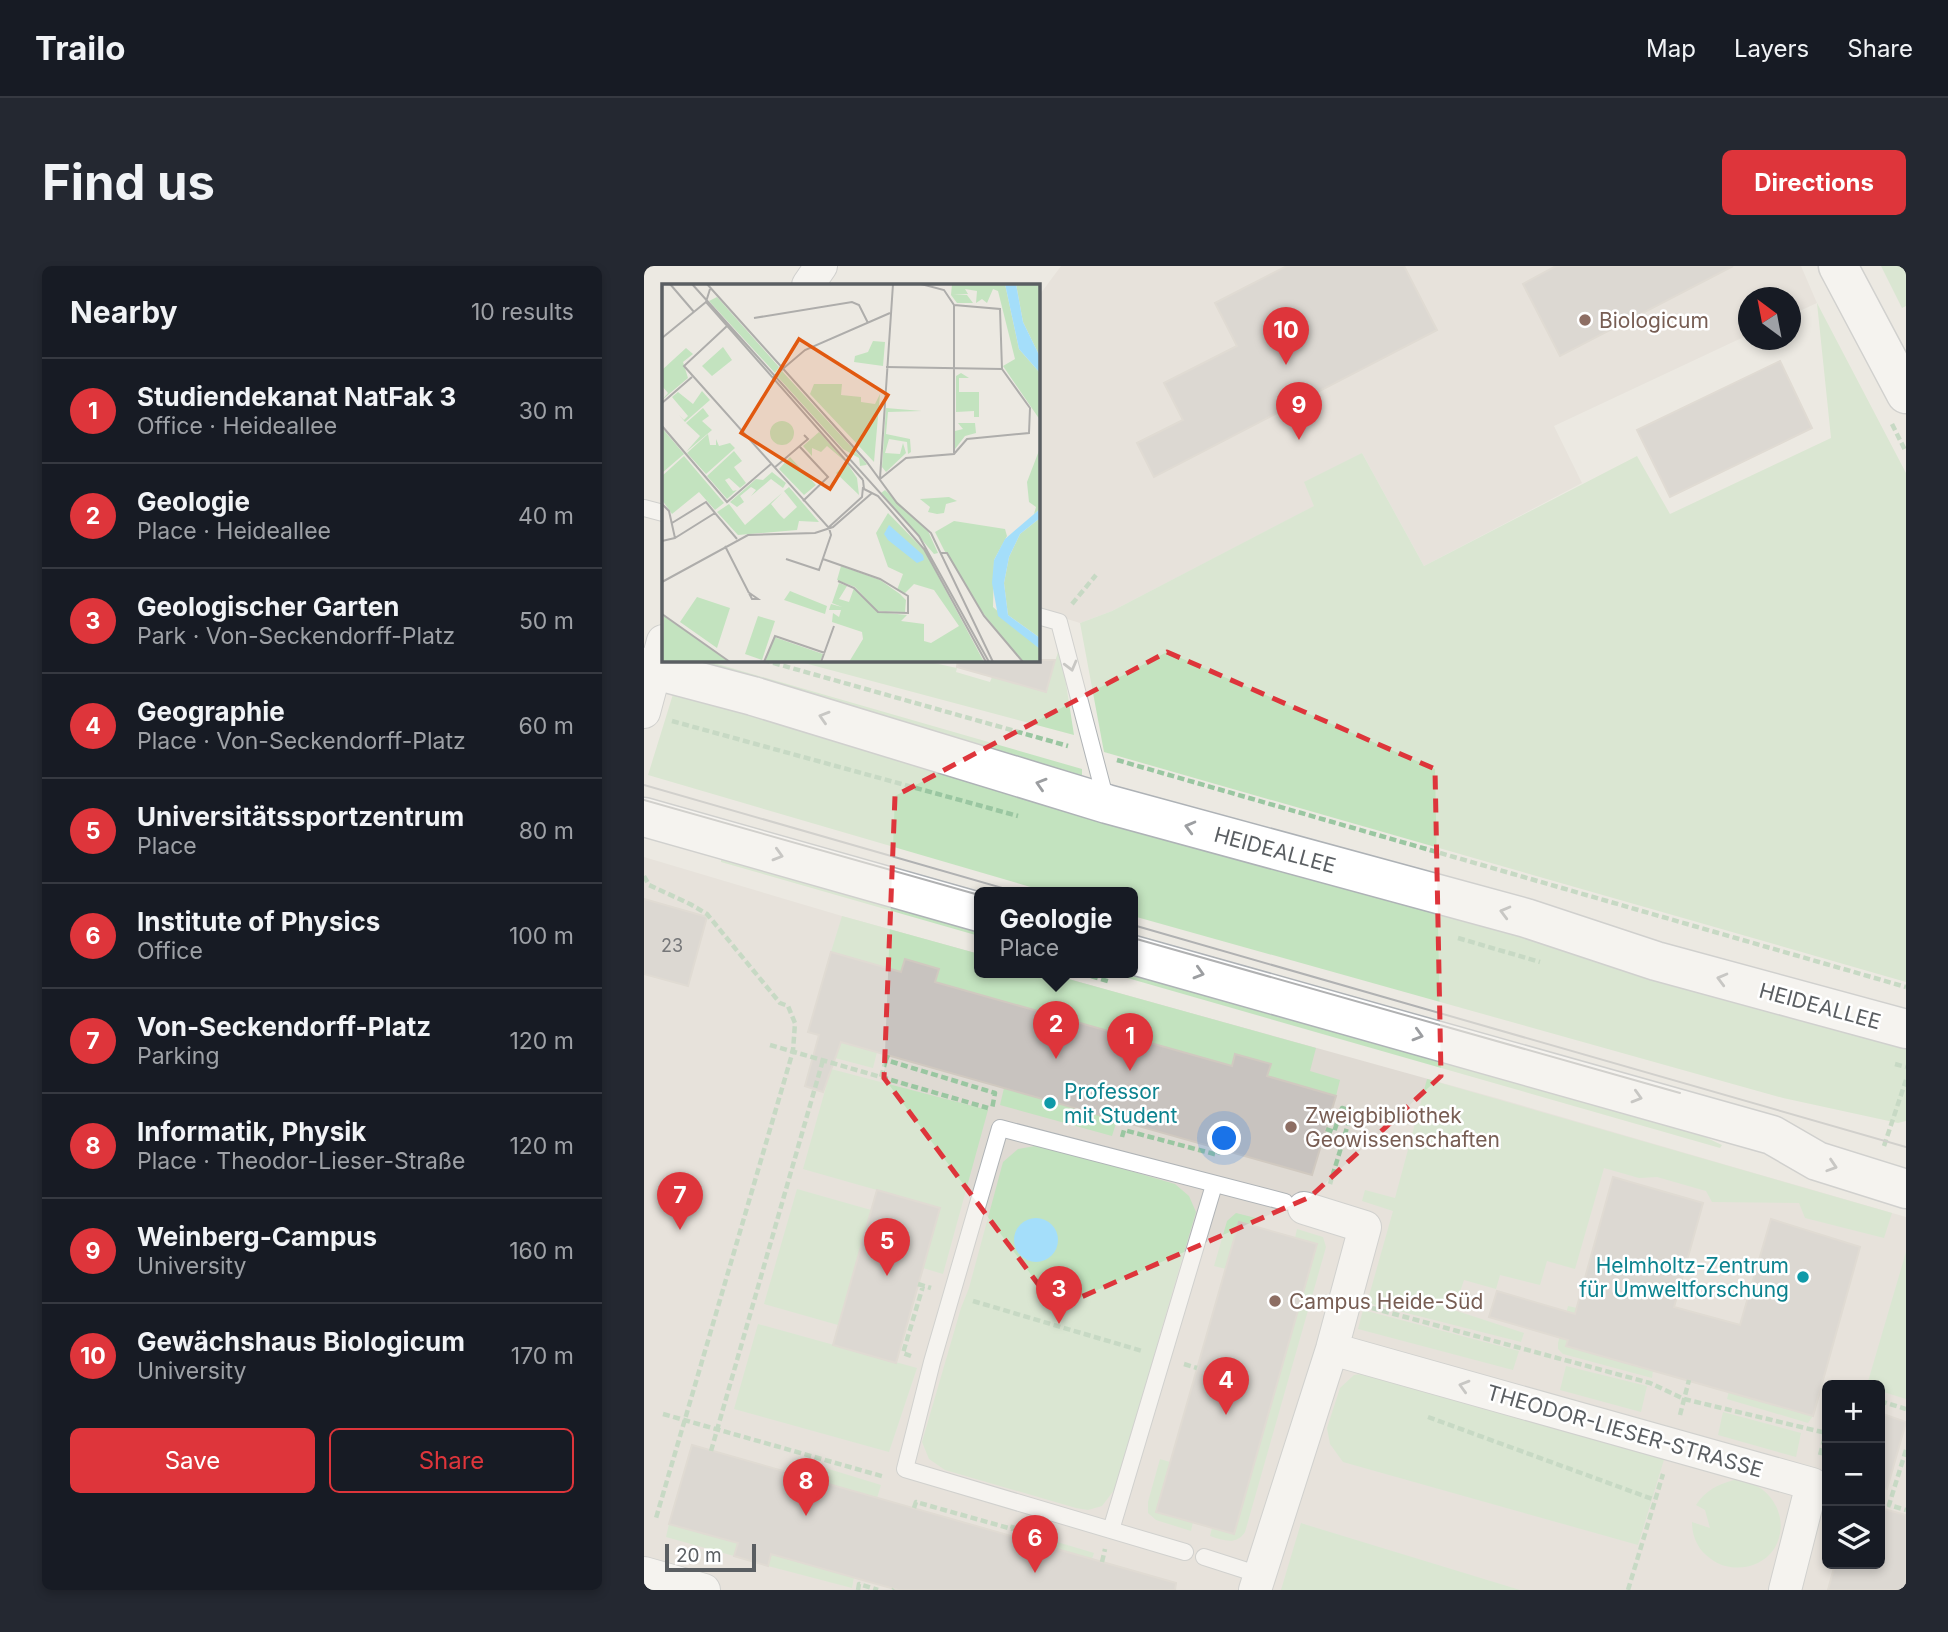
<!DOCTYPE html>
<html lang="en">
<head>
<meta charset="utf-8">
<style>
  body { margin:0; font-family:Inter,sans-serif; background:#242831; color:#f1f3f6 }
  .controls { position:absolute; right:21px; bottom:21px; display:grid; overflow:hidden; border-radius:10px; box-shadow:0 4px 10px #0003 }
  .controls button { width:63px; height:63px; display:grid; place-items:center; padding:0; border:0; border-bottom:2px solid #363941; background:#171b24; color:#f1f3f6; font:35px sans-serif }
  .compass { position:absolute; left:1094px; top:21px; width:63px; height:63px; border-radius:50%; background:#171b24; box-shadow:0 4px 10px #0003; rotate:328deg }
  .scale { position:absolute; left:21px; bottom:18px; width:91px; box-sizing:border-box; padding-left:7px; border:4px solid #5a5e62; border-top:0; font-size:19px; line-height:24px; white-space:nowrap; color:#5a5e62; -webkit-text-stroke:5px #fff; paint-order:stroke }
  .you { position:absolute; left:581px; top:873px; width:24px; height:24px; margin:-18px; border:5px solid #fff; border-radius:50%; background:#1a73e8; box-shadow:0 0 0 10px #1a73e833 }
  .badge { display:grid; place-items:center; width:46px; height:46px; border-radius:50%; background:#de353b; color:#fff; font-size:23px; font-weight:700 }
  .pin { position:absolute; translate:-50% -58px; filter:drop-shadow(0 2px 4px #0008) }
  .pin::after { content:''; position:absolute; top:37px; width:24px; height:21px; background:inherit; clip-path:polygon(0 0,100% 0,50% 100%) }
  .popup { position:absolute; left:330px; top:621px; width:164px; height:91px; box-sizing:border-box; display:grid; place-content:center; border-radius:10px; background:#171b24; filter:drop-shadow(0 2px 5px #0005); font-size:23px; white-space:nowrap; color:#9ea1a6 }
  .popup b { font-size:26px; color:#f1f3f6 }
  .popup::after { content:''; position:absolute; left:50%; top:100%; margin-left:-14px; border:14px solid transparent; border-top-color:#171b24 }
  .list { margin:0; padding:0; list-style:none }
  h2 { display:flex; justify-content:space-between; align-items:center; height:91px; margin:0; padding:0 28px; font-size:30px }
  h2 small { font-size:23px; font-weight:400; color:#9ea1a6 }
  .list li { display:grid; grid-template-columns:46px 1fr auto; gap:21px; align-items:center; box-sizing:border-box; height:105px; padding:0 28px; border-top:2px solid #363941 }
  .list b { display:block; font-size:26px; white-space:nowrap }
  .list p { margin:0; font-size:23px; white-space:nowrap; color:#9ea1a6 }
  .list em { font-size:23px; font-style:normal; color:#9ea1a6 }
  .actions { display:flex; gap:14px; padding:21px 28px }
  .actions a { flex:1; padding:16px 0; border:2px solid #de353b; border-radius:10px; text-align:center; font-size:24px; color:#de353b }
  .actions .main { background:#de353b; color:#fff }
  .icon { flex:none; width:38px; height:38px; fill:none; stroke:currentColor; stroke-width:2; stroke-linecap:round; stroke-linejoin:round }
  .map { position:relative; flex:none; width:1262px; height:1324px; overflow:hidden; border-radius:10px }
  header { display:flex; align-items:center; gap:42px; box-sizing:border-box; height:98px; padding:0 35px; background:#171b24; border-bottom:2px solid #363941 }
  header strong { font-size:33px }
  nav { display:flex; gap:38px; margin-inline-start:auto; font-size:24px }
  .intro { display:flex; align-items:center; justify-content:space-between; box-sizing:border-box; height:168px; padding:0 42px }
  h1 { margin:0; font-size:49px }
  .button { padding:18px 32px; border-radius:10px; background:#de353b; color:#fff; font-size:24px; font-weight:700 }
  main { display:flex; gap:42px; padding:0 42px }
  aside { flex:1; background:#171b24; border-radius:10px; box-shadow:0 4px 10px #0003 }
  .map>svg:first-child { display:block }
  .education { fill:#dfdad3; fill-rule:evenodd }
  .green { fill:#c3e3bf }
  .water { fill:#a4defa }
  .building { fill:#c8c3bf; stroke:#d0c9c0; stroke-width:2 }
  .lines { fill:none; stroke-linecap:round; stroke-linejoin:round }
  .service-casing { stroke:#afb3b6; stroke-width:18 }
  .minor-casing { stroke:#afb3b6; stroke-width:34 }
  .tertiary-casing { stroke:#afb3b6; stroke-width:41 }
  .secondary-casing { stroke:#aeb2b6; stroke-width:41 }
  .path { stroke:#9ac6a1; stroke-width:4.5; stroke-dasharray:7 3.5; stroke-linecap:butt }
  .service { stroke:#fff; stroke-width:16 }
  .minor { stroke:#fff; stroke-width:32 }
  .tertiary { stroke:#fff; stroke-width:38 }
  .secondary { stroke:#fff; stroke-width:38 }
  .tram { stroke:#b0b1b2; stroke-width:2 }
  .oneway { stroke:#9c9ea1 }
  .marked { fill:none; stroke:#de353b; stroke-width:5; stroke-dasharray:14 9; stroke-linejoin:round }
  .education-dot { fill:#8d6e63; stroke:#fff; stroke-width:2.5 }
  .culture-dot { fill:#0f9aa8; stroke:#fff; stroke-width:2.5 }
  .labels { text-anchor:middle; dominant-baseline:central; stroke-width:5; stroke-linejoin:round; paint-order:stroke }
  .number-label { font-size:18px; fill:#767779 }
  .education-label { font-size:21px; fill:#785e54; stroke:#fff; text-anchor:start }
  .street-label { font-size:21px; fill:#5a5e62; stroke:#fff }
  .culture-label { font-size:21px; fill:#0d838f; stroke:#fff; text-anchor:start }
  .inset-road { fill:none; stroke:#aeadab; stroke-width:2 }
  .view { fill:#e15910; fill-opacity:0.15; stroke:#e15910; stroke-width:3.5 }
  .inset-edge { fill:none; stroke:#5a5e62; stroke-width:3.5 }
</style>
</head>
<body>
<header>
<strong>Trailo</strong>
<nav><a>Map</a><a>Layers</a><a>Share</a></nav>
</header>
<div class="intro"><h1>Find us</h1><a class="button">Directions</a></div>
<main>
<aside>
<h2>Nearby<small>10 results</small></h2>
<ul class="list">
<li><span class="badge">1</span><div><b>Studiendekanat NatFak 3</b><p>Office · Heideallee</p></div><em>30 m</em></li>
<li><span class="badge">2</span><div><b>Geologie</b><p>Place · Heideallee</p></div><em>40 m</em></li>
<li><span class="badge">3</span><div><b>Geologischer Garten</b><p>Park · Von-Seckendorff-Platz</p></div><em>50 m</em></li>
<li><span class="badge">4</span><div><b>Geographie</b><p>Place · Von-Seckendorff-Platz</p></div><em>60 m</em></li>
<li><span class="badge">5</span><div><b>Universitätssportzentrum</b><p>Place</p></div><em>80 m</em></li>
<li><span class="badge">6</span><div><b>Institute of Physics</b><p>Office</p></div><em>100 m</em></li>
<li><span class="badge">7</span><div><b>Von-Seckendorff-Platz</b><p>Parking</p></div><em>120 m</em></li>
<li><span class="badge">8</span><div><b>Informatik, Physik</b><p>Place · Theodor-Lieser-Straße</p></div><em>120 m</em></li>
<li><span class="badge">9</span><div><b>Weinberg-Campus</b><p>University</p></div><em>160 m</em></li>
<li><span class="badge">10</span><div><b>Gewächshaus Biologicum</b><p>University</p></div><em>170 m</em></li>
</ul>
<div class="actions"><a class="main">Save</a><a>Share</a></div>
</aside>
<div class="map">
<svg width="1262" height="1324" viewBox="0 0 1262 1324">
  <rect width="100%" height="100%" fill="#ece9e2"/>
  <!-- education -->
  <path class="education" d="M417,0h740l16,37 -26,12 -1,-17h-42v37l-194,91 28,57 -158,83 -62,-113 -47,53 -203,105 -32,12 -42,-13v-313z
    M0,591l198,59 137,38v19h68l453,126 406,118v373h-1262zM1183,1119h53v179h-53z"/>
  <!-- green -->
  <path class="green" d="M1237,0h25v40l-4,2z
    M1173,37l89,170v509l-802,-230 -24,-129 32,-12 202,-105 -10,-24 58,-29 62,113 213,-110 33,58 161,-76z
    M416,379l14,90 -281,-75h117l9,2 1,-2 37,8 -1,4 34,10 2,-5 54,15z
    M63,395l375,108v8l-377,-107z
    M30,425l1232,345v85l-8,2 -115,-25 -650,-182v-23h-82l-403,-118z
    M94,592l241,68v10l-258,-74v-2z
    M198,650l137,38v19h68l269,75 -6,23 30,9 -4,16 -69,-20 3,-12 -34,-10 -4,12 -297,-84 4,-13 -34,-10 -4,13 -70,-20z
    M466,707h23l557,157 32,15 -2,3z
    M196,776l37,10 -4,16 -38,-10z
    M187,803l157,41 -45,164 -20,-6 17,-60 -137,-39z
    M783,813l465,134 -8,25 -79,-20 -6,-15 -87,-1 -6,-11 -49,-14 -18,1 -35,-10 -29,101 -28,-8 -7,24 -40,-10 -4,14 -32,-9 -10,30 70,23 -3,9 -154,-39 26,-92 -31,-10 3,-11 30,8z
    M360,822l113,32 -5,16 -112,-31z
    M397,879l134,39 14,12 7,16 -38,129 -4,28 -36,116 -16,21 -14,4 -12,-2 -131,-38 -16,-11 -7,-17 39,-134 8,-20 34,-126 15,-13z
    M153,923l74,21 -33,115 -74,-21z
    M592,947l20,5 -2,8 -15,-4 -13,47 -12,-3 13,-45z
    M653,963l26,8 3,10 -81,285c-9,14 -22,8 -35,4l2,-8 22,5 83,-289 -22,-6z
    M1262,986v147l-26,-8v-6h-13z
    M924,1040l9,2 -10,38 86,24 -1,8 -89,-24 -5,-5v-6z
    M719,1044l156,41 -6,19 -155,-41z
    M114,1058l159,44 -28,84 -155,-43z
    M922,1100l81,20 -6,26 -81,-22z
    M730,1106l292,81 -28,92 -295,-83 -13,-18 -3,-16 13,-40 14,-13z
    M1085,1125l84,25 -5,7 -81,-24z
    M1079,1146l78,21 -5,24 -78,-22z
    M152,1193l85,26 -4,13 -85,-24z
    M516,1193l10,3 -14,50 37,10 -2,9 -35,-11 -8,-7v-11z
    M1090,1214c35,0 59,38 40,69 -14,21 -45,24 -63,10 -13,-9 -19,-22 -19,-37l18,6 -5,-18 -9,-5c9,-14 22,-21 38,-25z
    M657,1257l6,2 213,65h-239z
    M25,1258l69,19 -4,13 -68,-19z
    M376,1265l74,22 -2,6 -75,-21z
    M127,1288l83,23 -2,11 -84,-22z"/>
  <!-- water -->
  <path class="water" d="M370 974a22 22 0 1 1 44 0a22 22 0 1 1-44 0Z"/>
  <!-- building -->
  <path class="building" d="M643,0h117l33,64 -283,147 -17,-34 46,-23 -19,-37 73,-37 -22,-43z
    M912,0h177l-173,90 -37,-72z
    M1136,95l32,67 -142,69 -33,-67z
    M314,394h97l-9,32 -89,-25z
    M0,633l63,18 -19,69 -44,-12z
    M187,686l70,20 4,-13 34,10 -4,13 297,84 3,-12 36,10 -4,12 69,20 -24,79 -471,-133 -18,50 -18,-6 14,-51 -11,-3z
    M969,911l90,26 -29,104 66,18 31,-106 89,28 -47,169 -247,-70 2,-6 -79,-23 8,-26 78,23z
    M233,924l63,18 -44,155 -63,-18z
    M595,956l78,22 -83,290 -78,-22z
    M1236,1147l26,9 -19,67 -7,-1z
    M48,1179l484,138 -1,7h-277l-127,-36 -3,12 -34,-10 4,-13 -69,-19z
    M1236,1242l26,7v75h-78l7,-26h45z"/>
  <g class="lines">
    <defs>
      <path id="service" d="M0,242l19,5
        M394,350l21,6 47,179
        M467,1264l103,-345
        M541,1286l-280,-83 27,-107 68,-234 285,74
        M560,1291l56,18"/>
      <path id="minor" d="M164,19l13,-19
        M0,446l19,-71
        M688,1083l480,135 -27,106
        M0,1307l60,17
        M611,1324l77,-241 33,-122 -61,-19"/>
      <path id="tertiary" d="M1194,0l68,128"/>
      <path id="secondary" d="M0,401l109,29 354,108 419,114 130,43 250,68
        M0,551l335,95
        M489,689l639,180 45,26 89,28"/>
    </defs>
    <!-- service casing -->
    <use href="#service" class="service-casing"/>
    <!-- minor casing -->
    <use href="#minor" class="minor-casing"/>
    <!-- tertiary casing -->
    <use href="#tertiary" class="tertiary-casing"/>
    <!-- secondary casing -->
    <use href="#secondary" class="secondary-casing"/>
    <!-- path -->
    <path class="path" d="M1248,158l14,28
      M428,338l24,-29
      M119,394l305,86
      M28,455l346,95
      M473,494l789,227
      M0,610l5,9 41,19 17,10 73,89 8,3 7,17 -2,28 -137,467
      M814,672l82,24
      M437,707l30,9
      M126,779l218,63
      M244,789l-2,5 109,33 -3,16
      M1251,798l11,3
      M237,811l5,-17
      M682,863l8,3 8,-24 10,3 -22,73
      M478,871l2,-7 94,25 2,-6
      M1240,880l22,-66
      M274,1018l13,4
      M329,1035l169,50
      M728,1042l278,75 34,16 142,34
      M267,1090l-8,-3 20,-67
      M540,1098l13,4
      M1236,1135l26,8
      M19,1148l222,63
      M1036,1149l9,-35
      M784,1151l227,83
      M1262,1184l-17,55 17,5
      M67,1185l112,-391
      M1176,1189l7,-26
      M270,1242l2,-6 96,27 1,-4
      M458,1296l3,-13
      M214,1324l1,-6 19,6
      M249,1324l1,-1
      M984,1324l35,-116"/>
    <!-- service -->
    <use href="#service" class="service"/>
    <!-- minor -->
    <use href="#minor" class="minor"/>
    <!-- tertiary -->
    <use href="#tertiary" class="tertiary"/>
    <!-- secondary -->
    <use href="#secondary" class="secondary"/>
    <!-- tram -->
    <path class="tram" d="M0,519l376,108
      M0,534l335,95
      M489,659l773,222
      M489,672l547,155"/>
  </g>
  <!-- one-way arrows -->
  <defs><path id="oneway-chevron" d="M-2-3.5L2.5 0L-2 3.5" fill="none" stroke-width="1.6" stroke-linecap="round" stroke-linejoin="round" transform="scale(1.75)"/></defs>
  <g class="oneway">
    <use href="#oneway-chevron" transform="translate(427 400) rotate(75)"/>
    <use href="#oneway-chevron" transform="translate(180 451) rotate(-163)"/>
    <use href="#oneway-chevron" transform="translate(397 518) rotate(-163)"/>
    <use href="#oneway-chevron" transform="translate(546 561) rotate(-165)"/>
    <use href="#oneway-chevron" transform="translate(134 589) rotate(16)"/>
    <use href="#oneway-chevron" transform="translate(861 646) rotate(-165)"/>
    <use href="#oneway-chevron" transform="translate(555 707) rotate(16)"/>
    <use href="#oneway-chevron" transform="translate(1078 713) rotate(-165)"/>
    <use href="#oneway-chevron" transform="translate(774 769) rotate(16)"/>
    <use href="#oneway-chevron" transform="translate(993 831) rotate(16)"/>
    <use href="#oneway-chevron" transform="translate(1188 900) rotate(18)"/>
    <use href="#oneway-chevron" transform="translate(820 1120) rotate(-164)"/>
  </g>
  <!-- marked area -->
  <path d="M0 0H1262V1324H0ZM523,386l268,117 6,307 -131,121 -254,111 -172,-230 11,-282z" fill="#ece9e2" fill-opacity=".55" fill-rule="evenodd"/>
  <path class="marked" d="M523,386l268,117 6,307 -131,121 -254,111 -172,-230 11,-282z"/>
  <!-- markers -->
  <g class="education-dot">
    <circle cx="941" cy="54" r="7"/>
    <circle cx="647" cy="861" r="7"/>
    <circle cx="631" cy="1035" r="7"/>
  </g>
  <g class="culture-dot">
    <circle cx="406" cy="837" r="7"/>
    <circle cx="1159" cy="1011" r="7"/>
  </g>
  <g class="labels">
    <!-- number labels -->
    <g class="number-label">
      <text x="28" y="679">23</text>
    </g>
    <!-- education labels -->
    <g class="education-label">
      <text x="955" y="54">Biologicum</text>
      <text x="661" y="849">Zweigbibliothek<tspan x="661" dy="24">Geowissenschaften</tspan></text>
      <text x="645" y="1035">Campus Heide-Süd</text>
    </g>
    <!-- street labels -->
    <g class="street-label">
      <text transform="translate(631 584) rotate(15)">HEIDEALLEE</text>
      <text transform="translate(1176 740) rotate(15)">HEIDEALLEE</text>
      <text transform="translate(981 1165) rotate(16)">THEODOR-LIESER-STRASSE</text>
    </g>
    <!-- culture labels -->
    <g class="culture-label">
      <text x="420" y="825">Professor<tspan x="420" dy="24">mit Student</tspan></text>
      <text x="1145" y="999" text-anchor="end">Helmholtz-Zentrum<tspan x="1145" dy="24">für Umweltforschung</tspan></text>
    </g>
  </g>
  <!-- overview -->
  <g transform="translate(18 18)">
    <rect width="378" height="378" fill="#ece9e2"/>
    <path d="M290,0h53l14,65 21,24v47l-37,-54 12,-7 -17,-68 -5,-2 -6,14 -5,-4 -6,4 1,-12 -12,-2 3,5h-15l14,1 6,8h-16l-6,-8zM354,0h24v73l-17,-35zM55,13l62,70 -4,6 -66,-72zM211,57l12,1 -2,24 -29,-4 1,-6 13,-4zM61,63l9,13 -20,16 -10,-10zM24,64l7,6 -10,8 5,16 -26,22 6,-7 -6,-7v-16zM120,87l85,93 -1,1 -6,1 -1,-8 -16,-9 -66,-73zM299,89l8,5h-10v14h20v25h-5v-6l-18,1v-36zM152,100h28l-1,11 20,2v5l14,2 5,-10 -6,68 -64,-68zM40,107l8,9 -25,22 -6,-7 5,5 4,-4 -16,-19 6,-5 15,12zM41,124l6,8 -7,5 10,9 -26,22 14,-16 -14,-13zM224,124l36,3 -34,1 -2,22 24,5 1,13 -3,2 -1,-12 -18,-3 -4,14 15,1 3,-11 3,10 -20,19 -4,-5zM108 149a12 12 0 1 1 24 0a12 12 0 1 1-24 0ZM296,139h17l1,10 -11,3 -10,13v-18l8,-2zM0,144l22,26 -22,19 1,-35zM157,148l27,30 -19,-16 -6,6 -9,-4v8l-9,-10zM46,150l2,11h6v-6l3,7 11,-3 5,5 -29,26 -19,-21zM378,164v61l-6,5 2,-7 -7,-5 -2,-20zM72,167l8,10 -8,6 12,16 -6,5 -11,-10 -4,2 8,11 4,-1 -10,9 -20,-23zM22,172l40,47 -9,7 -16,-18 -27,22 -10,-14v-24zM128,173l26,28 -12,10 -25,-26zM185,179l10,15 2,17 -23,-22zM110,188l14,11 -3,5 -12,-9 -20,17 5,-6 -5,-3 -11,9 4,6 -7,5 -7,-5 26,-23 7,1zM127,203l30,35 -20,-1 -2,9 -59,5 -21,-23 12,-8 16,21 37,-32 -11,11 4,5 11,-11 -11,11 4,5 11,-11 -11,11 5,5 13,-12 -13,-16zM223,206l43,41 10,22 -4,1 -36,-42 -17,-19zM287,213l8,4 -11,3 -2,9 -7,1 -9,-2 2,-5 -10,-8zM226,229l36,37 60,112h-135l14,-23 -1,-7 -30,-10 1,-9 6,4 2,-7h-12l2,-6 11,3 -10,-4 7,-20 8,3 -8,13 10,3 5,-14 23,24 30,3 -6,6 23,3v17l7,2 28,-17 -25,-36 -20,-6 -10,10 -7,-4 6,-16 -15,-7 -12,-34zM378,234v120l-32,-23 -4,-32 5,-26 11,-23zM292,237l51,8 2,7 -13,24 -1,47 47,42v13h-18l-39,-49 -39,-63 -9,-18zM179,282l39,14 20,14 6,6 -1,12 -28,-1 -22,-24 -18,-7zM128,307l37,15 -2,8 -41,-14zM35,313l33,11 -13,40 -37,-26zM2,332l65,46h-67zM96,332l17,5 -13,39 -17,-6zM112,353l49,17 -3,8h-55z" fill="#c3e3bf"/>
    <path d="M343,0h11l7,38 17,35v16l-21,-24zM378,225v9l-20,16 -11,23 -5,26 4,32 32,23v11l-42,-33 -6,-33 2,-23 11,-21zM227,241l34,30 1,5 -7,3 -29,-23 -4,-6z" fill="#a4defa"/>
    <path class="inset-road" d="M8,0l24,28M30,0l227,252 70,126M45,0l159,177 31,42 34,30 62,129M259,0l23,6 10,15v148M48,5l-4,13 157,178M292,21l46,4 2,60M92,34l98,-16 7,3 9,18M65,42l-43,40 145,162 2,7 -12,35 -33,-11M0,54l44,-36M224,83l116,2M110,94l33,-28 85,-37M0,119l30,-26M0,142l65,76 44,-38M138,163l28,30 -25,24M112,184l34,-29 -4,-4M218,194l13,-194M218,195l26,-21 48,-4 13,-15 62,-6 1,-25 -28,-39M201,196l1,9 14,7 46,53 62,113M0,220l7,7 6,27 -13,3M10,239l34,-21 9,11M167,243l33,-30 1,-10M13,254l40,-25 22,26M63,262l27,53h6l-10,-7M279,269h6l37,63 39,46M161,275l57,20 28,17v17l-30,-1 -24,-24 -16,-7M0,298l86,-47 67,-2 18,-6 39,-34M0,330l68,48M102,378l11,-26 50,17M159,378l13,-36"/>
    <path class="view" d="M137,55l89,56 -58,94 -89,-56z"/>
    <rect width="378" height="378" class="inset-edge"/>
  </g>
</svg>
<div class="controls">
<button>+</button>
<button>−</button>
<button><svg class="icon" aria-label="layers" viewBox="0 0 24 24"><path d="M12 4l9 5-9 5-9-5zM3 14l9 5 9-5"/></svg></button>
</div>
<svg class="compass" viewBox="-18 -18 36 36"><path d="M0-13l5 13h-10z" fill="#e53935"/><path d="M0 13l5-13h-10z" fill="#9ea1a6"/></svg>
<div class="scale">20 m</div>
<div class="you"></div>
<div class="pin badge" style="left:486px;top:805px">1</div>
<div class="pin badge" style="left:412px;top:793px">2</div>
<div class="popup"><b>Geologie</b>Place</div>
<div class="pin badge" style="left:415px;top:1058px">3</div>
<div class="pin badge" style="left:582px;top:1149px">4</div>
<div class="pin badge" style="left:243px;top:1010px">5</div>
<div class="pin badge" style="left:391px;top:1307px">6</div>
<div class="pin badge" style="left:36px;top:964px">7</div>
<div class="pin badge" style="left:162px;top:1250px">8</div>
<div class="pin badge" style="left:655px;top:174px">9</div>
<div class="pin badge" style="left:642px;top:99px">10</div>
</div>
</main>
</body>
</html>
